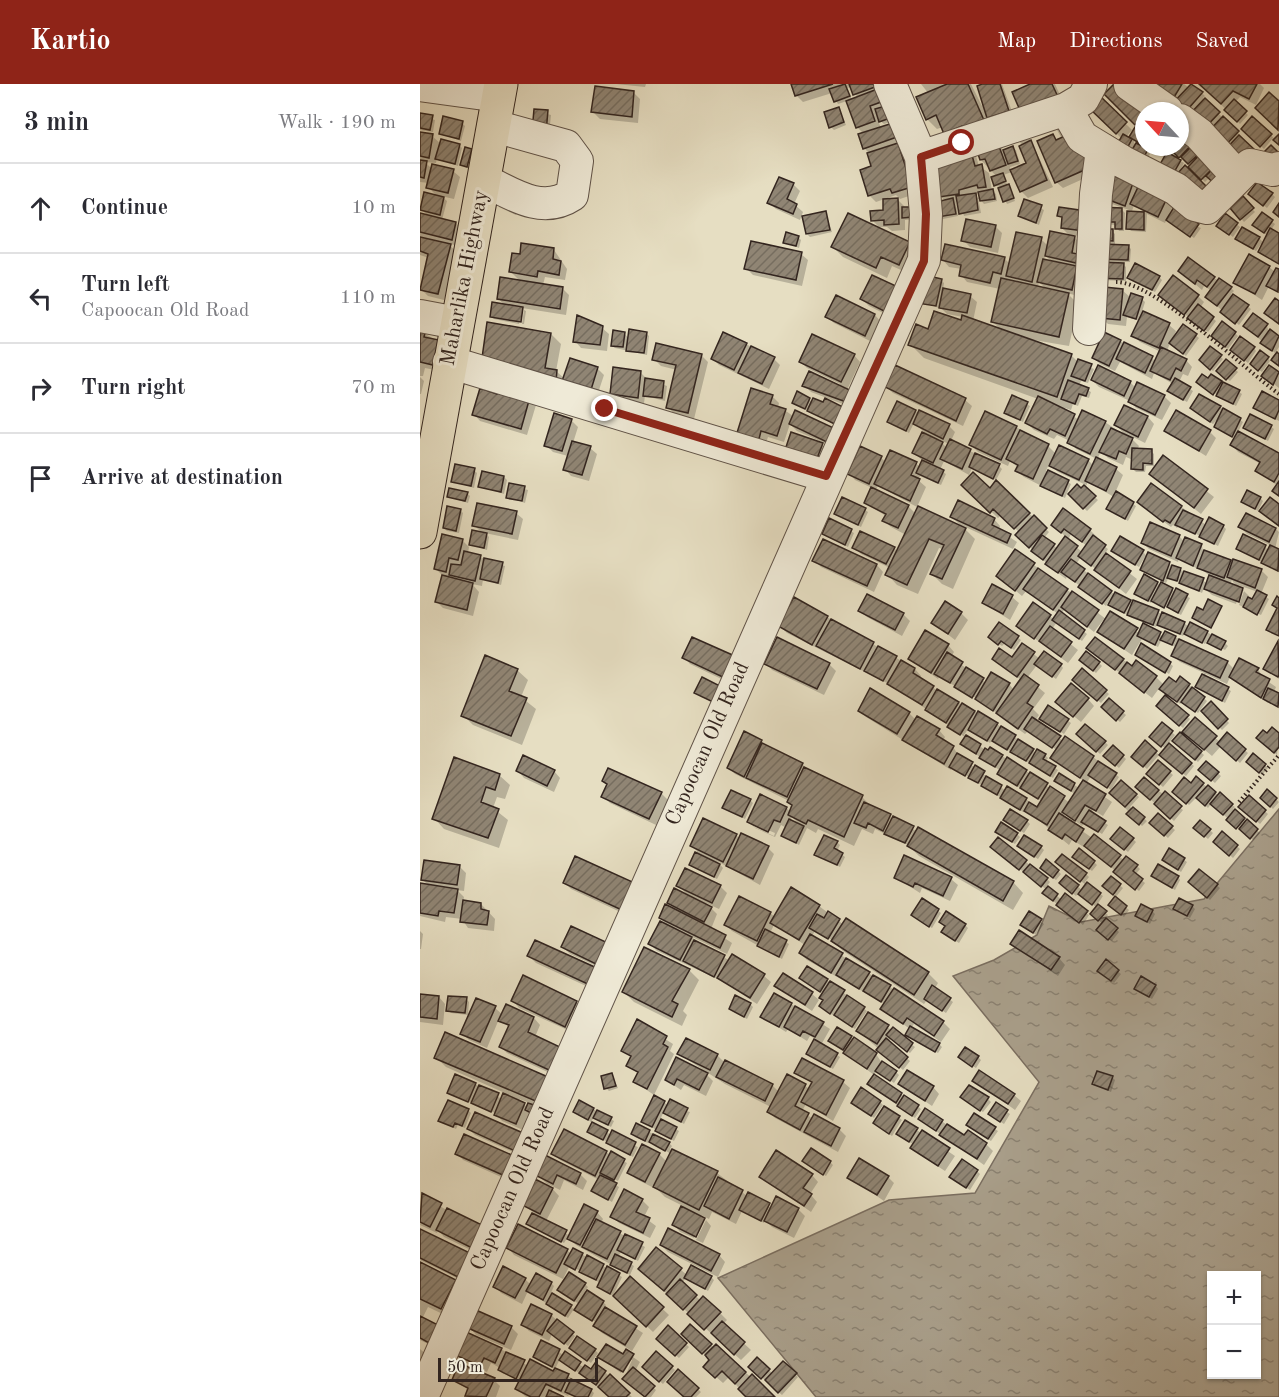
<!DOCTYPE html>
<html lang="en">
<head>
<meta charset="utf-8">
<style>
  body { margin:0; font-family:"Old Standard TT",serif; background:#f2f2f3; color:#2b2b33 }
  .controls { position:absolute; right:18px; bottom:18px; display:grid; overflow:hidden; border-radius:0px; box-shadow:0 2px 4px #0004 }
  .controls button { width:54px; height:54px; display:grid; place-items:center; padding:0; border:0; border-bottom:2px solid #e1e1e2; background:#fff; color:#2b2b33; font:30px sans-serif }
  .compass { position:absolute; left:715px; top:18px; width:54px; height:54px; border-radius:50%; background:#fff; box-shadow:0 2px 4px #0004; rotate:296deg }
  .scale { position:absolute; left:18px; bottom:15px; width:160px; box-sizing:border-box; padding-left:6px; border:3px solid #33251f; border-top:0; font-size:16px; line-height:21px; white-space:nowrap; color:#33251f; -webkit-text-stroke:4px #efead7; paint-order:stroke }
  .stop { position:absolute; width:18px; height:18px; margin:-14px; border:4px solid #8f2418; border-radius:50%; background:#fff }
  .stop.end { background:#8f2418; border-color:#fff; box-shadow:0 2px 6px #0008 }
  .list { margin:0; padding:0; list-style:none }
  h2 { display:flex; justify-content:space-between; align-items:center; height:78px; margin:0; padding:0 24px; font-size:26px }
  h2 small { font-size:20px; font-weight:400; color:#7c7c81 }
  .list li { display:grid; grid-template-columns:39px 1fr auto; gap:18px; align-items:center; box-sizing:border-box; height:90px; padding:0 24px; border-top:2px solid #e1e1e2 }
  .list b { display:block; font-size:22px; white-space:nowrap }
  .list p { margin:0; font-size:20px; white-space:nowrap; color:#7c7c81 }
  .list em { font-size:20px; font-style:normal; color:#7c7c81 }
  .icon { flex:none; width:33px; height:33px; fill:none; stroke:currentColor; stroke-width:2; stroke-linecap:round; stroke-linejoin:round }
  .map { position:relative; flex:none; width:859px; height:1313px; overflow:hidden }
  header { display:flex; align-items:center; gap:36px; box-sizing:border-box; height:84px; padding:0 30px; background:#8f2418; color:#fff }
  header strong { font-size:28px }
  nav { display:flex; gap:33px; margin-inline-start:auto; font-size:21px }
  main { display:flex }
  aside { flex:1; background:#fff }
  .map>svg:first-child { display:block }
  .water { fill:url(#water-ripples); stroke:#7a6e60; stroke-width:1.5; fill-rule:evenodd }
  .shadow { fill:#0003; fill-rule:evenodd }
  .building { fill:url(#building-hatch); stroke:#33251f; stroke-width:1.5 }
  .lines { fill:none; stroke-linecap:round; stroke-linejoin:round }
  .minor-casing { stroke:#605348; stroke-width:34 }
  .major-casing { stroke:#33251f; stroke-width:35 }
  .path { stroke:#33251f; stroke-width:4; stroke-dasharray:1.5 3; stroke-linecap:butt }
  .minor { stroke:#efead7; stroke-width:32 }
  .major { stroke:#e6dec2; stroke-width:33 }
  .route { stroke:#8f2418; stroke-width:8 }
  .labels { text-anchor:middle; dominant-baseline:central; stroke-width:6; stroke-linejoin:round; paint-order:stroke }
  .street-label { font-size:21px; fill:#33251f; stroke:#efead7 }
</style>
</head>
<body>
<header>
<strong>Kartio</strong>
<nav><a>Map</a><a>Directions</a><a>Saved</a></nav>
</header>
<main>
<aside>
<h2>3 min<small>Walk · 190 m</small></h2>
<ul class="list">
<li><svg class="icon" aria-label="ahead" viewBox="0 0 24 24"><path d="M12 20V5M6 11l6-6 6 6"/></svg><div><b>Continue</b></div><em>10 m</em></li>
<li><svg class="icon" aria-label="left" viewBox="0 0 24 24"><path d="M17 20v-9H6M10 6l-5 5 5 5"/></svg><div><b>Turn left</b><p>Capoocan Old Road</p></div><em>110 m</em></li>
<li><svg class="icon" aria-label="right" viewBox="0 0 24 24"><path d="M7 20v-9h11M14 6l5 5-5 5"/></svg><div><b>Turn right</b></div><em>70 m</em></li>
<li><svg class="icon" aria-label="arrive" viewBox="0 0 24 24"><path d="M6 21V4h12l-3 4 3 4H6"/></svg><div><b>Arrive at destination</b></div></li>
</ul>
</aside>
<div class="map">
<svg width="859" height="1313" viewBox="0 0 859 1313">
  <defs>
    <pattern id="water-ripples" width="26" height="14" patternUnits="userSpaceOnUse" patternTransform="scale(1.5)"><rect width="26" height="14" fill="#a99f8b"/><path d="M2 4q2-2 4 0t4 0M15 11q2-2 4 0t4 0" fill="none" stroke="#8a8171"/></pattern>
    <pattern id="building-hatch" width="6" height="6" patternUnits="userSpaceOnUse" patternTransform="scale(1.5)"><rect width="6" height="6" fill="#908574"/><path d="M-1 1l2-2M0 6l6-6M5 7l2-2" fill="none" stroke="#766d5f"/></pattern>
  </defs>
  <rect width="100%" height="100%" fill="#e6dec2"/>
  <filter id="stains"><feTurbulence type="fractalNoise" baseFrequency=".00333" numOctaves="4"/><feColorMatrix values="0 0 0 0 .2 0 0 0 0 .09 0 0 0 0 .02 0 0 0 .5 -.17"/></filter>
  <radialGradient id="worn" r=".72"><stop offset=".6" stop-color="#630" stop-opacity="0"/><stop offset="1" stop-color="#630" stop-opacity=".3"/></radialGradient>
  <!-- water -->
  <path class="water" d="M859,725v588h-463l-98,-119 171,-78 86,-7 64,-111 -86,-106 41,-16 43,-25 12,-29 32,16 123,-23zM792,1192h44v98h-44z"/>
  <!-- shadow -->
  <path class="shadow" d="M196,0h30l-1,3z
    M373,0h84l18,36 -11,4 -7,-6 4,10 11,-3 11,19 -5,1 6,6 14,42 -18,6 -4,-4 -20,7 -7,-7 4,-28 -2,-12 -7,-7v-14l-7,-7 -10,-26 -9,3 -6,-11 -29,9 -7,-7zM431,3l7,11 -6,2 -5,-12z
    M501,0h50l11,22 5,-22h15l12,33 -19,7 -9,-9 10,23 -53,-11 -6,2 -10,-10 2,-25z
    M613,0h22l10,22z
    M735,0h29l5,4 4,-3 12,11 -2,2 41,41 1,37z
    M781,0h59l4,4 -8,17 -16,-8 -5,5 13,13 -8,9z
    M214,9l6,6 -2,24 -38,-4 -7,-7z
    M686,10l38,17v20z
    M680,14l32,32 -6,7 3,2 7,-10 -2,14 16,11 -9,17 -36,-25 -18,-32 21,29h12l2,-4 -31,-31z
    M418,24l8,17 -12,5 -3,-3z
    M116,27l15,4 -2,20z
    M0,31l15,5 -2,12 -13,-2z
    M632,37l28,20 14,33 -31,14 -7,-6 -3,-46 4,5 5,-2z
    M42,39l3,3 -4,15 -21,-8z
    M823,45l28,6 4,5 -2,-2 -9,11z
    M760,46l54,51 -24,-4 -5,5 -35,-35h10z
    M0,50l12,2 9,8 18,1 3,3 -4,18 -21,-8 -1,5 -11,-1 7,7 21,2 7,6 -6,22 -13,-3 6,5 -5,19 14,3 6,7 -4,16 -11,-3 10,9 -13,48 -16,-4 -7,-7 8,-31 -9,-3v-41l8,2 -7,-7 16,-13 -9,-9 1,-4 -9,-1z
    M608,51l25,52 -25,11 -7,-7 -9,-19 -9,3 12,26 -8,3 -8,-17 -4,-2 2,-8 -16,-17 16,-18 7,9 9,-3 3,2 4,14 -10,3 1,4 17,-7 -5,-18 -4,-5z
    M51,66l3,3 -4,16 -8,-4z
    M550,66l6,6 3,10 10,7 3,18 4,3 1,7 -13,3 -6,-7 3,16 -17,3 -5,-15 -3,1 2,14 -15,3 -3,-3 6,-15 -5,-4zM560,108l1,9 -7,-7z
    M748,70l16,9 -6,11 7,-6 27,26 -12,13 -40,-31z
    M690,92l56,24 7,6 -4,8 32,14 -7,10 -27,-19 -2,4 -18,-9 -1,18 -15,-1 -3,-3v-15h17l-11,-8 -2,6 -23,-8z
    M373,100l7,7 -6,13 9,8 -3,8 -24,-11 -7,-6z
    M852,110l3,3 -8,11 -14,-11z
    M84,111l17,8 -5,12 -17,-8z
    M823,115l12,13 -11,10 -12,-14z
    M478,116l19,19 -12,1v10l-13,1 -5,-4h-8l-7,-7z
    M605,117l19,9 -5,15 -19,-9z
    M640,125l30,28 -18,-2 9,9 -3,52 -11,-3 11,11 -9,42 -47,-8 50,18 6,6 16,7 -6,14 -7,-2 -2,5 12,6 -2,6 -7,-2 -4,10 -5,-2 -2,6 -6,-2 -1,2 15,10 26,2 22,15 -11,-12 8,-18 24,10 6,7 -9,19 -18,-9 12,12 -2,4 14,1 3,3v12h-8l-1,6h-9l-3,-3v-9l-7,-3 -3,8 -15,-7 -7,-7 -4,9 19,9 7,6 -8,18 21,13 -8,15 -21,-13 7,-11 -26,-15 -3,6 13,12 -11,11 -17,-17 16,-9 -28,-13 -9,-8 -3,7 25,13 -6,14 -41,-21 -7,-6 2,-3 -9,-7 -2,5 -30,-14 -7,-7 45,-18 32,19 8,8 32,6 6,6 3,-7 -21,-10 -6,-8 -13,-6 -3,4 -20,-9 -7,-7 11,-24 -114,-41 -14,-14 19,-13 33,-9 1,-5 -16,-3 -8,-8v2l-15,-5 17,-23 3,3 -1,7 27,6 7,6 -4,19 29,10 -9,-9 7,-33 -33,-7 -6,-7 1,-6 -13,-2 -6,-7 61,-2 6,6 31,-25 7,7 23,-9 -9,-9zM625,171l8,8 -9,-2zM619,198l7,7 -8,-2z
    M702,126l3,3 -1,18h-5l-3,-6 -14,-1z
    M406,129l6,19 -22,5 -3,-3z
    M842,130l13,10 -4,6 8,5v30l-20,-13 4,-7 -2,-1 -5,7 -19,-12 22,-1 5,5 4,-7 -11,-8z
    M806,131l14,12 -7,10 -12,-9z
    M575,142l7,7 -4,20 -28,-6 -7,-7z
    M692,147l3,3v12h13l3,3 -1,13h-9l5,5v14l-26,-1v-22z
    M378,153l3,3 -2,8 -14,-6z
    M489,159l1,31 -18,-8 -5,12 -44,-21 -10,-10z
    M134,166l13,19 -2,11 -20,-3 -2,8 19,3 7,7 -3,20 -44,-7 -3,16 -25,-5 -3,-3 14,-10 -7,-8 22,-17 -10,-10 11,-15z
    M381,170l7,6 -6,26 -49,-11 -7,-7z
    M849,183l6,5 4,-1v20l-10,-5 -7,14 -27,-18z
    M760,187l34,7 17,10 3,3 -3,3 20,15 -12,16 -29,-25 2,-9 -8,-5 -2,4z
    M739,193l3,3 -7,12 -23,-12z
    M475,204l-4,29 -22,-11 -7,-7z
    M702,206l9,8 11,1 3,3 -3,10 27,13 7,6 -3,7 11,-12 15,12 -13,18 -16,-13 -3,8 19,9 6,7 -4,9 -5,-2 -4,8 14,9 -6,11 -15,-8 1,-10 -19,-11 -2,6 -32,-17 -5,9 -15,-7 -6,-6 26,-17 36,20 5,-9 -21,-10 -7,-7 7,-14 -13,-4 -1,9 -18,-2 -6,-6z
    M740,211l38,1 6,6 -4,6 16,13 -8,11z
    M417,213l38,18 6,7 -9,20 -38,-19 -7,-6z
    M104,226l2,1 -2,13h-2z
    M847,241l1,5 11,8v9l-4,6 -27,-24z
    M182,244l7,6 -2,17 -26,-3 -6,-7z
    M0,246l12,8 8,33 -15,-3 -2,8h-3z
    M204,249l5,6 17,-6 3,3 -2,19 -32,-7 -3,-2z
    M815,249l3,3 -10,13 -13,-10z
    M131,250l10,10 -5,27 9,8 6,-19 27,9 6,6 -8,24 -102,-32z
    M326,260l28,15 6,6 -11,24 -50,-24 -6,-6z
    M791,264l12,11 -10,12 -12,-11z
    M834,264l2,3 -8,12 -13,-10z
    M281,271l7,7 -14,57 -19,-5 -7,-6 9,-38 -16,-4 -7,-7z
    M434,271l6,7 -13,28 9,19 -45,-17 -7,-7 35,1 1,-2 -33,-16 -6,-6z
    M848,274l2,3 -8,11 -7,-5z
    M807,277l11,11 -8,9 -12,-10z
    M476,283l69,33 7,6 -9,20 -70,-33 -7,-6z
    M850,283l9,7v14l-13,-10z
    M221,289l6,6 20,7 -2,15 -20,-5 -1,7 -26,-3 -7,-6z
    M792,292l30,18 -6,12 -35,-21z
    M0,293l4,4 -3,13h-1z
    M672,296l38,2 6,6 28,8 7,7 -9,17 -26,-12 -6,-7 -31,-14z
    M78,312l32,2 6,7 -9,30 -47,-14 -6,-7z
    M352,312l7,7 -1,5 8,3 52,38 -41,-18 -7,-7 -6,18 -16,-5 -4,12 -20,-7z
    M593,313l17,9 -7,16 -17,-9z
    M389,315l3,3 34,29 -52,-28z
    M859,317v20l-24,-13z
    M800,323l23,15 -5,10 41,23v40l-1,-9 -21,-15 4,-7 -23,-12 -6,-7 3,-7 -19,-11 4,-10 -7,7 -19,-13z
    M495,327l34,15 6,6 -4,9 48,25 3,3 -6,11 -24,-12 -3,7 -25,-14 -4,9 6,4 -5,11 -21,-9 -2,4 8,7 -9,20 -39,-21 -3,5 33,15 8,8 47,14 -11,-11 42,2 6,7 -1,4 18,12 -4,7 -52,-24 14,14 -22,50 -11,-5 -10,-10 11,-25 -4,-1 -21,46 -21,-9 -10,-11 3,-6 -29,-14 -7,-7 40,1 4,4 8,-17 -15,-8 -7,-6 2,-5 -21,-13 7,-15 -17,-8 -6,-7 32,-15 5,4 30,1 4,5 3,-7 -9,-8 10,-21 -10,-9 -5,10 -20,-11zM518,355l11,5 -2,4z
    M151,336l7,7 -5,16 17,5 7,6 -8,27 -18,-5 -6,-7 3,-13 -15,-4 -7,-7z
    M851,343l3,2 -6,12 -23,-13z
    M746,347l44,1 6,6 -10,18z
    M402,361l6,6 -5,16 -30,-10z
    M743,373l51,40 -13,17 -50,-40z
    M54,386l3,3 -3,15 -21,-7z
    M84,393l3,3 -3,14 -24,-8z
    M576,398l53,50 -5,6 14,11 8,-12 -13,-12 10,-15 27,20 7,7 -2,2 13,10 -3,5 32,25 -11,15 -45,-37 -5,7 39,31 69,28 5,4 18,5 18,11 3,3 -3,4 -18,-9 -2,3 -20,-12 -2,4 -26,-13 -1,4 -24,-9 -24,-15 -2,3 -39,-30 -1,3 -12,-9 -37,-35 2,-3 -18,-17 -3,3 -35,-33 27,5zM651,450l16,12 -5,6 -14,-12z
    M90,401l18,5 -3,13 -17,-6z
    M732,401l54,40 17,1 3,3 -8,17 -38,-21 -3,3 -4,-3 -2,2 -25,-18 -7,-7z
    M47,409l3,3 -2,7 -19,-6z
    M840,414l3,3 -5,10 -16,-10z
    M40,426l3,3 -4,20 -12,-2 -3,-3z
    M445,426l3,2 -7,15 -25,-13z
    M96,429l7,6 -5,21 -33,-7 4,4 -2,13 -17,-6 12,-11 -8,-8z
    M410,436l24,13 -6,14 -24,-13z
    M820,443l36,2 3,3 -4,17 4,2v21l-41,-23 27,-2 4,4 3,-5 -25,-12z
    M759,452l5,5 2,-2 16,7 1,5 30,13 28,6 7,7 -7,17 8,5 -8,16 -22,-10 5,-14h-3l-5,13 -24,-9 -8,-7 -2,5 -33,-16 -3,6 -25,-13 8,-16 58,29 3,-7 -13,-10 -1,2 -17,-9 -1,3 -29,-13 -7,-7zM812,496l1,2 6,6 -9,-3zM818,501l20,7 -5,9 -5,-2 1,-3z
    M42,456l7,7 -1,6 37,13 -4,19 -18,-6 -1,7 -10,-2 7,8 -6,24 -30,-8 -7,-7 7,-25 -7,-7z
    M403,457l54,24 6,7 -9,20 -53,-25 -7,-7z
    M723,468l3,3 -7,12 -23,-14z
    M614,481l72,54 34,14 35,4 52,25 8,8 23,-1 5,9 13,9 -2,5 5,3v11l-11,-6v3l-38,-26 -3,7 -21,-10 -2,2 27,15 -6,12 -28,-16 7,-14 -24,-11 -7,-6 4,-8 -15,-9 -4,8 -16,-8 -10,16 -34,-23 8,-12 -2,-1 -10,13 -29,-23 -4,5 26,20 -5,7 -25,-19 -5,7 26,21 -10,13 -50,-37 32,-10 4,4 4,-6 -31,-24 -5,6 -24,-20z
    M737,499l33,15 -9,17 -28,-15 -2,3 -15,-9z
    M592,513l7,6 -9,17 -27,-17z
    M440,526l43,4 7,7 -8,15 -35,-19z
    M541,529l7,7 -13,20 -22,-17z
    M407,533l88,52 6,7 -1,3 18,12 59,33 39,29 9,2 3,3 -3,4 13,8 -5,8 -61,-38 -2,3 -21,-15 -5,7 24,17 14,4 24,15 44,32 5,-9 -16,-10v-9l20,13 5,-7 -32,-23 5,-8 -29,-19 -3,3 -49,-36 -37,-21 -1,2 -28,-20 38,-14 6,7 -3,5 35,26 23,1 5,6 7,-10 -27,-21h18l10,-14 18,14 21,6 2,3 -7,11 -19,-14 -10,13 18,15 -12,16 6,6 -4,6 28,20 30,16 26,20 -8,13 -20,-14 -5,8 26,18 -9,14 -10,-6 -3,3 18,12 -6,9 -17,-11 -3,3 -17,-13 -3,4 62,43 13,6 3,3 -5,6 10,8 -6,8 -54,-46 -1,2 -12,-7 -3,5 -44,-36 -2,3 -54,-35 -17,-9 -1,2 -85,-53 -7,-6 50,2 7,7 23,10 6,7 -2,4 10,6 6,9 47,35 20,8 11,10 5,-8 -40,-24 -1,-6 -36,-24 1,-9 -40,-29 -35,-24 -104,-52 -7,-7z
    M580,540l21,16 -7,10 -9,-7 -3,3 -9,-6z
    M859,560v35l-14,-10z
    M722,561l15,8 16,13 -4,8 -31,-19z
    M668,564l35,12 33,17 8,8 12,-1 5,-6 26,23 -9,12 -15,-12 -3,3 -20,-17 -8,11z
    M264,573l52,2 -2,26 -44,-21z
    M346,579l63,1 7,7 -12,24 -52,-25z
    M664,579h15l3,3 -6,7z
    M97,586l11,10 -7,17 15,12 -14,36 -49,-20 -10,-10z
    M662,587l27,23 -8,9 -27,-23z
    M745,613l25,22 -7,9 -25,-22z
    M668,615l6,7 -13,16 -17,-14z
    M689,616l17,15 -6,7 -17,-15z
    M791,620l18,19 -7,7 -19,-19z
    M629,623l22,16 -7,11 -20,-13z
    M775,635l25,23 7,-8 21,19 -8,10 -19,-17 -9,10 -21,-18z
    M742,640l13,11 -7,9 26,22 -8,10 -25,-21 5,-6 -15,-12z
    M658,650l27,8 3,3 -8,9z
    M760,650l24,21 -6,7 -24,-21z
    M847,651h12l-2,20 -19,-17z
    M341,657l6,7 35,16 8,8 52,25 11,11 140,74 10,11 -10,17 -94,-54 -11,-11 -33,-16 -2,5 -11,-5 -8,17 -36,-17 -2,4 -9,-5 -8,17 -16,-10 4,-7 -6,-3 -6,12 -20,-9 -6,-7 37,-13 5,4 2,-5 -4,-6 -54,-27 -6,-6zM372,733l9,9 -11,-5zM334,740l21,9 -1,3 -20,-9z
    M725,658l14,13 -12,14 -14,-12z
    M693,663l13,12 -7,9 -14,-12z
    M833,671l15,13 -6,7 -14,-13z
    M738,678l15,13 -10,12 -15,-13z
    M786,679l15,13 -6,7 -15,-13z
    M98,687h36l6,7 -6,14 -30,-14z
    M79,691l11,10 -5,14 -8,-2 -4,11 15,12 -9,28 -55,-19 -10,-11z
    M724,695l39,31 -9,11 -37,-34z
    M184,697l57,12 7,7 -12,25 -46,-22 -7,-7 5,-11z
    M701,698l18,15 -9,10 17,14 -5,5 -31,-33z
    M783,700l29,21 3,2 -2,2 27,24 -7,7 -42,-36 -3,4 -11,-11 -8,8 -15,-14 17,-6z
    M847,707l12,11 -6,7 -11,-11z
    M829,713l19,17 -8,10 -20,-17z
    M330,716l3,3 -8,16 -21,-12z
    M738,731l17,15 -7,8 -17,-15z
    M607,737l3,3 -6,9 -16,-10z
    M781,738l12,11 -5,6 -13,-11z
    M580,750h17l3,3 -5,7z
    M803,750l17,15 -7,9 -17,-16z
    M316,751l4,4 28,9 6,6 -14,31 -43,-24 6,7 -6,11 -26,-14 6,-14 -5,-5z
    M578,755l49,40 3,3 -4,5 16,13 27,15 -6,10 -36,-29v-6l-52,-40z
    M713,755l3,3 -8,10 -13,-11z
    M417,758l3,3 -3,6 8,6 -5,10 -24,-13z
    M621,763l3,3 -6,9 -16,-10z
    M750,766l17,12 -6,10 -14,-10z
    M642,772l24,18 3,3 -4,5 18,14 -6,9 11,10 -3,4 14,13 -7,9 -11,-8 2,-9 -8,-7 2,-9 -18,-16 -3,4 -12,-10 2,-9 16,13 4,-5 -26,-20z
    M156,774l55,59 -60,-28 -6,-6z
    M657,775l17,3 3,3 -5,6z
    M40,783l6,6 -2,18 -7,-1 7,7 -1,5 18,2 14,15 -1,12 -26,-3 -6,-9 -16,-2 -1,5 -25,-6v-31l9,1 -6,-6z
    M624,787h14l3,3 -5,6z
    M779,787l21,17 -10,12 -17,-15z
    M475,793l56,2 7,6 -8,16 -28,-13 -2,5z
    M758,793l2,3 -5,10 -19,-12z
    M691,794l12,10 -8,10 14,12 -5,7 -14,-12 7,-9 -10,-7z
    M258,801l42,1 7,7 -8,16 -13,-6 11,11 -6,15 21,14 -5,11 -39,-19 42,26 34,15 7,6 -14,22 -35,-23 -65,-30 -7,-7 19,-17 -9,-9 18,-6 -9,-9 19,-7z
    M503,816l18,13 -9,15 -16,-10z
    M399,822l25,19 84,48 10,10 -3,5 18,14 -7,11 -19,-13 -3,4 -81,-53 -11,-11 -17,-9 -3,5 131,86 7,7 -9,13 -27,-18 -3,4 28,16 3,3 -4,6 -28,-16v-8l-28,-20 3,-5 -78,-44 -7,-7 5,-8 -31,-20 -4,8 19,11 -7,15 -50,-28 -6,-6 44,-12 5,4z
    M772,822l3,3 -5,9 -12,-7z
    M732,827l3,3 -5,10 -13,-8z
    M609,829l15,11 -8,11 -11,-8z
    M545,841l3,3 -9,15 -13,-8z
    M0,847l3,3 -2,15h-1z
    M116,858l63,50 -63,-29 -7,-7z
    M592,859l47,15 6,7 -7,11z
    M187,861l-2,25 -35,-16 -7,-7z
    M686,878l15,12 -7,9 -13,-10z
    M269,886l10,10 -16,31 4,4 -5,11 -48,-24 -10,-10z
    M407,896l40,31 -12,18 -32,-20 1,-15 -20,-13z
    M356,902l36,8 7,6 -7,11z
    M736,902l2,3 -6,10 -14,-8z
    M0,911l19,2 6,7 -2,21 -23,-3z
    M46,915l3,3 -1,13 -17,-2 -3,-3z
    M93,917l63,1 7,7 -11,23 -53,-24z
    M330,920l3,3 -6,12 -14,-8z
    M371,920l39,25 -9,16 19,12 -7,12 -25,-15 8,-15 -6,-3 -3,5 -19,-12 -2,3 -24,-15z
    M87,922l27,12 6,7 -5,12 24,11 -3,28 -49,-23 -6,-6 9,-19 -11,-9 -12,29 -18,-8 -7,-7 33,-25 8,7z
    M449,930l46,33 -5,6 -19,-15 -2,5 21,18 -7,9 -45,-39z
    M217,937l36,23 -3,7 4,3 -20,41 -19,-13 4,-8 -11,-9 4,-7 -9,-8z
    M418,945l38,25 6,9 14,9 3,3 -5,8 -17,-12 -3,4 -41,-31z
    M259,970l38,1 8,8 48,23 6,6 9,-16 22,13 3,-5 -17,-11 47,9 7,6 -17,33 -27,-17 -4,7 11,8 26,10 7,7 -8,16 -63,-34 -6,-6 2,-5 -46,-23z
    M16,973l111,21 1,33 -18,-7 6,6 -2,5 -4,-2 -7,17 -21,-9 -7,-8 -47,-20 27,-9 27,15 3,-6 -59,-26zM99,1015l11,4 -2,5z
    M558,973l3,3 -5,8 -13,-8z
    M192,991l6,13 -9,3 -3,-3z
    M287,991l6,6 -7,15 -22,-11 -3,5 -15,-10z
    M692,993l3,3 -4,12 -17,-8z
    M554,996l40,15 7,6 -6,9z
    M480,1000l33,3 6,7 -7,12z
    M452,1003l29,7 20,15 -6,9z
    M568,1015l3,3 -8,10 -18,-12z
    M244,1018l4,4 22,6 -6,12 -20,-13 -4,9 19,11 -5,10 -32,-20z
    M460,1018l3,3 -9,13 -18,-13z
    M576,1021l14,9 -6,10 -11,-7z
    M465,1024l17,12 -10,16 -14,-10z
    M173,1025l21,12 -3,6 -17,-10 -3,5 -16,-10z
    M48,1026l3,3 -6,15 -7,-3 -2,4 -16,-8z
    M505,1026l40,27 3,-5 18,12 7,7 -9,14 -62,-44z
    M56,1030l46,42 -47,-21 -6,-6z
    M485,1038l50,34 -10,15 -26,-17 -7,-7 2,-2 -13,-9z
    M217,1041l32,18 3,3 -2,3 47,24 30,23 25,12 26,1 7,7 -11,22 -22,-11 -7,-7 -1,3 -22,-12 -6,13 -24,-12 -3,7 -8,-4 4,4 -11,19 -14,-6 -6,-7 9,-19 -18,-9 -12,-12 -1,2 -16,-8 -7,-7 30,-18 8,8 4,-8 -22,-13 -1,2 -13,-6 -2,-3z
    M551,1044l24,1 3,2 -7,10z
    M144,1047l63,32 -9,18 -13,-6 -2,3 16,9 -7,15 -19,-11 6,-11 -39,-20 -7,-7z
    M170,1048h17l4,4 27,11 -5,10z
    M45,1052l47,46 -49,-22 -6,-7z
    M126,1073l34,17 7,7 -4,9 -19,-10 -4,10 -12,-6 11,12 -13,25 24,15 27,-24 6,7 -2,4 44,24 -7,14 -17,-9 -3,5 16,9 -4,9 -54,-30 -8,-8 -4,6 -36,-19 6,-11 -10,-8 25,-19 -12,-12z
    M410,1078l3,3 -7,11 -20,-12z
    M557,1087l3,3 -10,16 -16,-10z
    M392,1091l6,7 -8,12 7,8 -6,10 -51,-36z
    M429,1093h39l6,6 -10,18z
    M2,1111l26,16 31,43 -35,-17 -6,-7 -1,3 -17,-8z
    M222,1116l7,7 -5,10 12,9 -6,12 -31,-15 -7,-7z
    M286,1136l5,6 -8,17 -7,-3z
    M0,1146l47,53 -47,-23z
    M241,1161l58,10 6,7 -7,15 -50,-25z
    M88,1164l59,2 4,4 3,-4 48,27 -9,19 -15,-9 2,-4 -21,-13 -10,-3 -6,12 -49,-24z
    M236,1165l31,26 24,2 3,3 -6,11 -22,-13 -4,5 19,18 2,-3 17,15 7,7 -4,4 28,26 -10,10 -94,-84z
    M0,1180l35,17 10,10 -14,27 -23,-11 -6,12 14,29 -16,-8z
    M210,1194l39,37 -16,17 -38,-36z
    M105,1195l6,6 20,-2 3,3 -3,7 23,16 -6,9 -40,-27 -6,13 -21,-11 -6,-7z
    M165,1200l3,3 -3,4 18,11 3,3 -2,3 39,25 -11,18 -30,-18 -7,-7 2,-3 -18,-11v-8l-17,-11z
    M131,1231l24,21 -7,10 -16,-12 -3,7 -20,-10 -6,-6z
    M270,1242l24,22 2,-2 57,51h-26l-18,-20 -6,6 -18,-16 6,-7 -28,-26z
    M91,1243l7,7 -7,16 -35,-15 -6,-7z
    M248,1243l21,20 -10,11 -21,-19z
    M122,1258l43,26 20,4 3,3 -4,6 6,-4 22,20h-21l-51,-38 -5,10 -18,-9 -3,-3z
    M0,1265l9,8 -9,15z
    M81,1265l27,17 40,10 23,14 3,3 -2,4h-17l-6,-3 -1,2 -15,-7 -2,3 10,5h-35l-9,-8 4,-8 -19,-8 -2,-5 -9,-5 -4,9 -25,-11 -7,-7z
    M154,1266h21l3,3 -7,10z
    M206,1268l14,10 -5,9 21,19 -5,7h-7l-20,-18 8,-19h-3l-8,13 -22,-16 24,-1z
    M237,1269l18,17 -12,14 -19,-17z
    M337,1275l16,15 10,-11 15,14 -16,18 -32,-28z
    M259,1287l22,21 -5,5h-15l2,-2z
    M33,1296h41l6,6 -4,11h-28l1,-7z"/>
  <!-- building -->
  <path class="building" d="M371,0h42l-38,12z
    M425,0l5,12 -16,6 -5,-13z
    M429,0h25l1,3 -22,8z
    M527,0h21l19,43 -21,9 -4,-10 -18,8 -8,-19 -10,5 -10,-23z
    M562,0h18l9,27 -22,7 -10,-32z
    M610,0h22l7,15 -37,16 -10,-23z
    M694,0h8l22,27v5l-9,9 -31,-31z
    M733,0h29l-12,20z
    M771,0l12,8 -21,24 -11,-11z
    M779,0h58l-8,15 -16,-8 -12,13z
    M175,2l39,5 -2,26 -41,-5z
    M460,4l4,13 -14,5 5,15 -19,7 -10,-27z
    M849,8l10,9 -1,29 -23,-22z
    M680,12l27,26 -11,12 -27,-26z
    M785,14l15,14 -17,18 -15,-14z
    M814,15l13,12 -10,11 -13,-12z
    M469,21l4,12 -14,5 -4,-13z
    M419,23l5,15 -15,6 -5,-16z
    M114,25l14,1 -2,23 -14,-1z
    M0,29l13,2 -3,15 -10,-2z
    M23,32l20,5 -4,18 -20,-5z
    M803,32l16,15 -17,18 -16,-15z
    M832,32l20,18 -12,13 -19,-18z
    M473,39l4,14 -34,12 -5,-15z
    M715,43l9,5v14l-15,-9z
    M760,44l14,14 -15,16 -11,-11h12z
    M0,48l13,2 -4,24 -9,-2z
    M654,48l15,36 -34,15 -18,-42 16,-7 3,6z
    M703,50l9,5 -10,19 -11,-22 8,5z
    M859,50v11l-6,-5z
    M819,51l17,16 -18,19 -17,-16z
    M21,55l19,5 -5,20 -20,-5z
    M611,56l16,40 -27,12 -10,-22 16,-7 -7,-17z
    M577,57l9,24 -16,6 -5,-12 -5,1 -4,-12z
    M478,59l14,44 -20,6 -2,-4 -22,7 -8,-26 11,-4 -4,-13z
    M716,59l12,6 -10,20 -13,-7z
    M775,59l8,7 -15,14 -7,-7z
    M851,61l8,8 -19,3z
    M593,62l5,15 -10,3 -5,-14z
    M45,63l7,2 -5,18 -7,-2z
    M550,64l5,18 7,-2 4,23 -8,1 -1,-3 -18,5v4l-20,3 -7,-40z
    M784,66l13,14 -16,16 -13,-13z
    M747,68l14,8 -12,21 -14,-8z
    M0,76l7,1 -3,17 -4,-1z
    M798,79l2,26 -14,-13z
    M12,80l22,5 -6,24 -22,-5z
    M765,81l21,21 -14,15 -21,-20z
    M583,89l3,8 -12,5 -3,-9z
    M689,90l24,9 -8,23 -24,-9z
    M359,93l15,6 -7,16 10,5 -4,10 -26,-11z
    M837,98l16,11 -10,13 -15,-12z
    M589,100l5,14 -11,4 -5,-14z
    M719,101l28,13 -9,19 -28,-13z
    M573,105l2,10 -15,2 -2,-9z
    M4,108l20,5 -4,18 -20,-5z
    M556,109l2,17 -19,4 -3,-18z
    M823,112l11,12 -14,12 -10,-12z
    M478,114l1,26 -15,1v-5l-13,1 -1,-10 13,-1v-11z
    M533,114l3,16 -18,3 -2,-15z
    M604,115l18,6 -6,18 -18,-7z
    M859,119v14l-6,-5z
    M482,123h12v10l-12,1z
    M639,123l27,4 -2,20 -23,-3 1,-11 -5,-1z
    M678,123l24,1v21h-7v-7h-17z
    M754,123l25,17 -9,13 -24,-17z
    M406,127l4,19 -24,4 -4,-18z
    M707,127l17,1v18l-18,-1z
    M842,128l11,8 -9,13 -12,-8z
    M0,129l36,9 -4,18 -32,-8z
    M428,129l62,29 -11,23 -18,-8 -5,11 -45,-21z
    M805,129l13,10 -9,12 -13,-9z
    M546,135l30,6 -5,22 -30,-6z
    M822,143l18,10 -7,12 -18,-10z
    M850,144l9,5v31l-21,-12z
    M678,145h15v12l-15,-1z
    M630,147l25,5 -3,17 6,1 -2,9 -31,-7z
    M366,148l13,4 -3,10 -13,-3z
    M596,148l26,5 -10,45 -26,-6z
    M0,153l31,7 -13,50 -18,-4 8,-36 -8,-3z
    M331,157l51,11 -6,28 -52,-11z
    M101,159l33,5 -1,11 8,2 -2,14 -21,-4 -1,6 -28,-5 3,-19 8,1z
    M525,160l60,13 -4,17 -8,-2 -3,11 -31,-7 2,-11 -20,-5z
    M680,160l29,1 -1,15 -29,-1z
    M829,170l21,12 -15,28 -22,-11z
    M768,173l27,20 -8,10 -10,-7 -2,4 -17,-13z
    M623,175l34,7 -5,24 -35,-8z
    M676,178l28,1 -1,16 -28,-1z
    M715,179l25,13 -8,14 -25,-12z
    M856,184l3,1 -1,23 -12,-6z
    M452,191l24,11 -12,25 -24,-12z
    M753,191l26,20 -15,20 -26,-20z
    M509,192l13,3 -6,27 -13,-2z
    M80,193l63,10 -3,22 -63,-10z
    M581,194l68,15 -10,44 -68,-15z
    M799,194l13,9 -15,19 -12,-9z
    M684,203l19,2 -3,31 -20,-2z
    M523,204l28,6 -4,19 -28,-5z
    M711,209l12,4 -7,22 -13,-4z
    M813,210l16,11 -14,19 -15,-12z
    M416,211l39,19 -10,22 -40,-19z
    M855,214l4,3v23l-15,-11z
    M72,218l31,5 -2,15 -31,-5z
    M778,220l16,13 -10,14 -17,-13z
    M514,227l27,9 1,-5 110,39 -15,43 -149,-52 8,-21 12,5z
    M723,227l27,12 -11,25 -28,-12z
    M833,229l15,11 -10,13 -15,-11z
    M157,231l26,11 -3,19 -27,-3z
    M802,237l14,11 -11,15 -14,-11z
    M67,238l64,11 -6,35 12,2 -1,12 -74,-24z
    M763,240l14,10 -14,20 -14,-11z
    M0,244l6,1 -2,8 15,3 -6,25 -13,-3z
    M209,245l18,3 -3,21 -18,-2z
    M850,245l9,7 -7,15 -12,-8z
    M193,246l12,2 -2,15 -12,-1z
    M303,248l24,11 -13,27 -23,-11z
    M684,248l17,8 -12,26 -17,-8z
    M392,250l43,20 -14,28 -42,-20z
    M820,252l15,11 -11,14 -14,-11z
    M704,258l29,14 -8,17 -29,-14z
    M236,259l46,11 -14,59 -22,-5 10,-43 -24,-5z
    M331,262l24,11 -13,27 -24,-11z
    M790,262l12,9 -12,15 -11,-10z
    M741,263l26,12 -6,12 -5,-3 -6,12 -20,-9z
    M840,266l9,7 -11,14 -8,-7z
    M857,268l2,2v12l-8,-6z
    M150,274l28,9 -8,26 -29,-9z
    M658,275l14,5 -7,17 -14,-5z
    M806,275l11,9 -11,12 -10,-9z
    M475,281l71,33 -10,23 -71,-34z
    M678,281l33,16 -7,15 -33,-16z
    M849,281l10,7 -6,13 -12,-9z
    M193,283l28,4 -3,27 -28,-4z
    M389,287l45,21 -5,11 -47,-17z
    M782,290l6,4 3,-4 11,7 -9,14 -17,-13z
    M225,294l19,3 -2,17 -19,-2z
    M755,294l16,9 -8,13 -16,-9z
    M648,296l21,8 -3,8 -7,-2 -4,10 -14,-5z
    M717,298l28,13 -10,20 -27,-13z
    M803,298l17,8 -7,14 -17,-8z
    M60,304l17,6 2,-6 31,9 -9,32 -49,-14z
    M331,304l22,7 -3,9 16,5 -9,27 -16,-5 -3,12 -22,-7z
    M377,307l13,7 -5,11 -13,-6z
    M842,307l17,9v10l-4,9 -22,-11z
    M779,310l22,12 -11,16 -20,-14z
    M592,311l16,7 -8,18 -16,-7z
    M618,312l37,18 -10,22 -15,-7 -3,5 -22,-11z
    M393,314l10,4 2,-4 22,11 -8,17 -32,-15z
    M477,317l19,9 -10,21 -19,-9z
    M704,321l24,11 -10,21 -24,-12z
    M803,324l18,10 -9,19 -18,-10z
    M375,326l43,20 -7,14 -42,-20z
    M499,326l31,14 -7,15 -30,-15z
    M662,326l24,11 -16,33 -23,-11z
    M756,326l35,20 -12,21 -35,-20z
    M565,327l32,15 -16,34 -32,-15z
    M134,329l18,6 -10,32 -18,-5z
    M830,330l22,11 -7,14 -22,-11z
    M691,344l22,10 -7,16 -7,-3 -3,8 -17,-7z
    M600,346l29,14 -16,35 -18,-8 3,-6 -12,-6z
    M818,347l41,22v20l-5,9 -19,-11 5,-9 -30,-17z
    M371,348l32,11 -7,18 -31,-11z
    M502,348l21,10 -10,21 -21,-10z
    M530,355l21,10 -9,20 -22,-10z
    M152,357l19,5 -9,29 -19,-5z
    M639,361l30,14 -10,21 -30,-14z
    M440,362l22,10 -13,28 -22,-10z
    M712,364l20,1v15l-9,-1v7l-12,-1z
    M470,366l27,12 -6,13 9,4 -10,22 -36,-17z
    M555,369l25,11 -7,15 -24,-12z
    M743,371l45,34 -14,19 -45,-34z
    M676,373l21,10 -11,24 -21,-10z
    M502,376l22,10 -6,13 -22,-10z
    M35,380l20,4 -4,18 -20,-4z
    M628,386l21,10 -7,16 -22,-10z
    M62,387l22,5 -3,16 -23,-5z
    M553,388l17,16 6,-8 34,33 -16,16 -21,-20 -3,4 -29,-28z
    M859,397v15l-7,-5z
    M89,399l16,3 -3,15 -16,-3z
    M731,399l31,23 -12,17 -5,-3 -2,2 -26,-20z
    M657,400l4,4 3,-3 12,11 -13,13 -15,-15z
    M451,403l38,18 -11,23 -16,-7 4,-7 -22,-11z
    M29,404l19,4 -3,9 -18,-4z
    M827,406l14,7 -6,12 -14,-7z
    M696,407l18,11 -9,17 -19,-10z
    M422,413l24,11 -8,17 -24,-11z
    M850,413l9,7v22l-20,-15z
    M538,416l37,18 -3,7 19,9 -4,9 -57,-26z
    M57,419l40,8 -5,23 -40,-8z
    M27,422l14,3 -5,22 -13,-3z
    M498,422l48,22 -24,51 -12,-5 14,-29 -15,-6 -22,46 -22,-10z
    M643,424l28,21 -9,13 -18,-13 -3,4 -10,-8z
    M763,426l20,9 -8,15 -20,-9z
    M826,429l30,15 -7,14 -31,-15z
    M614,431l13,13 -18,20 -14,-13z
    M789,433l15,8 -10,19 -15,-7z
    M409,434l23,11 -7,16 -23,-11z
    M730,438l30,13 -9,21 -30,-13z
    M52,446l15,3 -3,15 -15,-3z
    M440,447l35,16 -9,17 -34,-16z
    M22,450l21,5 -5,21 -9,-2 -3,14 -12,-3z
    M823,450l23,11 -7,15 -23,-11z
    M622,451l13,9 -12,16 -12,-9z
    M673,451l13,10 -15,21 -13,-10z
    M645,452l13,10 -20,27 -13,-9z
    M700,452l24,14 -9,15 -24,-14z
    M765,453l17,7 -9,22 -17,-8z
    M403,455l54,25 -10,22 -55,-25z
    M850,461l9,4 -1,22 -17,-8z
    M595,465l20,14 -20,28 -19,-15z
    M784,466l27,10 -7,18 -27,-10z
    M44,467l17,4 -6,26 -26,-6 2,-11 10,1z
    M728,468l22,10 -7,19 -23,-11z
    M686,469l25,18 -12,17 -25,-18z
    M64,474l19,4 -5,21 -18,-4z
    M651,475l14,10 -10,13 -14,-10z
    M813,475l29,10 -7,19 -28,-11z
    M752,481l9,3 -4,13 -10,-3z
    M618,484l30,21 -15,21 -30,-21z
    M764,487l20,7 -5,13 -20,-8z
    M668,489l24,18 -10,13 -24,-17z
    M724,490l14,8 -10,19 -14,-7z
    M22,491l31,8 -6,27 -32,-8z
    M789,491l34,13 -4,14 -35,-13z
    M741,498l12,6 -9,20 -13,-7z
    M572,500l21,11 -10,19 -21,-11z
    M756,504l12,6 -10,19 -11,-6z
    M837,506l10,5 -10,20 -14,-8 5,-10 4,2z
    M652,507l27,19 -12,17 -26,-20z
    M695,508l16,8 -7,13 -16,-8z
    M447,510l37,19 -9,17 -37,-19z
    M857,512l2,2v38l-13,-6 11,-22 -5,-3z
    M374,513l34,19 -16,29 -34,-19z
    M788,515l14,7 -11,22 -19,-10 5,-11 6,3z
    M713,516l26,10 -6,15 -26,-10z
    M525,517l17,11 -14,22 -17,-11z
    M613,518l18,13 -17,24 -18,-13z
    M639,526l26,20 -6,9 -27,-19z
    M690,527l28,17 -14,21 -27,-17z
    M742,528l23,10 -5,12 -23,-9z
    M411,535l43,23 -14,27 -44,-23z
    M579,538l20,14 -8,12 -10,-7 -3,4 -10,-8z
    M770,538l18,9 -6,12 -18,-9z
    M723,539l18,9 -6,13 -18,-9z
    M630,542l22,16 -11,15 -22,-16z
    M505,546l24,14 -18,29 -23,-14z
    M745,547l11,5 -4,9 -12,-5z
    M792,550l14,7 -5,9 -14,-7z
    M272,553l45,20 -10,22 -45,-21z
    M357,553l53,26 -13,26 -53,-25z
    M675,553l29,22 -9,11 -29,-22z
    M759,555l49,22 -8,17 -49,-22z
    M858,557l1,34 -1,2 -15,-8z
    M602,559l13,9 -18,25 -25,-18 7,-11 13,9z
    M721,559l30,19 -6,11 -30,-18z
    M458,562l19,10 -14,25 -19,-10z
    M624,567l18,13 -10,13 -18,-13z
    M666,567l14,11 -7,9 -14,-11z
    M527,568l16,10 -13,21 -16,-9z
    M65,571l33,14 -9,22 18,7 -16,38 -50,-20z
    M819,574l20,10 -3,4 14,7 -9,19 -32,-21z
    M481,576l14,8 -2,5 21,13 -12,19 -35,-21z
    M716,576l21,16 -13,17 -25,-20 8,-11 5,4z
    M546,583l18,11 -12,20 -18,-11z
    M662,584l25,22 -10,11 -25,-21z
    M571,588l19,11 -17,28 -18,-12z
    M604,590l15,11 -12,18 6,4 -15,22 -22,-16z
    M782,590l27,13 -7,14 -27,-14z
    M760,592l10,8 -13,18 -18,-13 10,-12 7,5z
    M282,593l18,9 -7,16 -19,-9z
    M651,599l18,15 -16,19 -18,-15z
    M772,603l13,10 -10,15 -14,-10z
    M450,604l40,24 -13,22 -39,-23z
    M848,604l11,5 -1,14 -15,-8z
    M517,605l22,13 -13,21 -21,-13z
    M745,611l24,20 -10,11 -23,-20z
    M689,614l15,13 -8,10 -15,-14z
    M791,617l17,18 -10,10 -17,-18z
    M542,619l13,8 -15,24 -13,-8z
    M628,621l21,14 -9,13 -21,-13z
    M558,627l20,12 -11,18 -19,-11z
    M497,632l23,13 -4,6 18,11 -10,18 -42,-24z
    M612,633l29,19 -9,12 -28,-19z
    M775,633l22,19 -13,14 -22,-18z
    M742,638l11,9 -12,16 -12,-10z
    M665,640l21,17 -10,11 -20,-18z
    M581,642l15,9 -9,15 -15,-9z
    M852,643l7,6v14l-5,6 -18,-15 7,-8 4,3z
    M324,647l18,9 -18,37 -17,-9z
    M760,648l22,19 -7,9 -23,-19z
    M807,648l19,17 -10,12 -19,-17z
    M546,651l15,9 -5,10 -16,-10z
    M645,652l29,20 -14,22 -30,-20z
    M598,655l16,10 -8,12 -16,-9z
    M725,656l12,11 -14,16 -12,-10z
    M342,659l41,20 -16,34 -41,-19z
    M749,659l23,20 -10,11 -23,-19z
    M693,661l11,10 -9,11 -12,-10z
    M570,663l13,8 -8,12 -16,-9 6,-10 3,2z
    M617,665l9,5 -3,5 13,7 -6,10 -21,-13z
    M537,669l16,9 -8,14 -16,-9z
    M833,669l13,11 -7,9 -13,-11z
    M103,671l32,15 -8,16 -31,-15z
    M34,673l46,17 -5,16 -9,-3 -5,15 18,7 -11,29 -56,-19z
    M587,673l20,13 -10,16 -20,-12z
    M738,676l13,11 -12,14 -13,-11z
    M678,677l19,12 -10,15 -19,-13z
    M786,677l13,11 -8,9 -13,-11z
    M555,681l10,6 -7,12 -10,-5z
    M384,683l59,28 -19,42 -36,-17 -2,4 -18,-9 4,-10 -5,-3z
    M188,684l54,24 -13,27 -48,-22 6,-13 -5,-3z
    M610,688l18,11 -10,16 -18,-11z
    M639,689l16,10 -4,8 -17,-10z
    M566,692l16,9 -5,10 -16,-9z
    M776,692l8,7 -18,21 -14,-12 12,-15 7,6z
    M724,693l15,13 -9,10 -15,-13z
    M663,696l23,14 -10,17 -11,-6 -10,16 -13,-9z
    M701,696l16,14 -12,13 -16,-14z
    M788,701l8,7 -11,14 -9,-8z
    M587,702l20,12 -7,12 -20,-12z
    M630,702l15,10 -18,29 -23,-14 5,-9 8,5z
    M847,705l10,9 -7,9 -10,-9z
    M311,706l20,9 -9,18 -20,-9z
    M745,707l17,15 -12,13 -16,-15z
    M800,708l13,12 -10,11 -13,-11z
    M340,710l27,13 -7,15 -6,-2 -6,12 -21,-10z
    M829,711l17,15 -10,12 -18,-15z
    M444,718l27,12 -8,17 -15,-8 -2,5 -12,-5z
    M713,723l12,10 -6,8 -13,-11z
    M590,725l18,11 -8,11 -17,-11z
    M815,725l10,9 -9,11 -10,-9z
    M669,726l17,11 -8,11 -17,-10z
    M639,729l25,16 -8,13 -11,-8 -3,5 -14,-9z
    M738,729l15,13 -9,10 -15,-13z
    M473,732l21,10 -9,17 -21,-9z
    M283,734l34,16 -14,28 -33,-16z
    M369,735l15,7 -8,17 -15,-7z
    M827,735l11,10 -8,10 -11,-10z
    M780,736l11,9 -7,8 -11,-9z
    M581,738l17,11 -6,9 -17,-10z
    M498,743l96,54 -11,20 -96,-55z
    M700,743l14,11 -10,12 -14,-11z
    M802,747l16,14 -9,11 -16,-14z
    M321,749l28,13 -16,33 -27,-13z
    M674,750l27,21 -10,12 -27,-21z
    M404,751l14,6 -4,7 9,5 -6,12 -23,-10z
    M604,751l18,11 -8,11 -17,-11z
    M578,753l29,23 -8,10 -29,-23z
    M659,764l16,13 -6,8 -17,-12z
    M749,764l16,10 -7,12 -16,-10z
    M275,768l25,12 -6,13 -25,-12z
    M642,770l25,19 -7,9 -25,-20z
    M484,771l48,22 -9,19 -28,-13 -2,4 -19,-9z
    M155,772l62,28 -13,27 -61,-28z
    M706,772l12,9 -5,6 10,8 -8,11 -22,-18z
    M626,775l13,11 -6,8 -13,-10z
    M4,776l36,5 -3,20 -36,-5z
    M610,780l18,14 -7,9 -18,-15z
    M738,780l21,12 -7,12 -21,-12z
    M265,784l36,17 -9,18 -36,-17z
    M779,785l19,15 -11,14 -19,-16z
    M646,791l13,10 -7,9 -13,-11z
    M691,792l10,8 -8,11 -11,-9z
    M667,798l14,11 -9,12 -14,-11z
    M0,799l38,6 -4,24 -15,-2 -1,5 -18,-3z
    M628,802l10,8 -5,7 -11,-8z
    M371,803l29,18 -21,35 -29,-17z
    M254,804l38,19 -8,15 -37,-19z
    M645,809l23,18 -9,12 -23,-18z
    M319,812l32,16 -14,29 -33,-16z
    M695,812l12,10 -6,9 -13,-10z
    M502,814l17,11 -10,18 -18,-12z
    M759,814l14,7 -6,11 -14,-7z
    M43,816l18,3v6l8,2 -2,14 -27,-3z
    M245,820l61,31 -6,13 -61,-30z
    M678,820l9,7 -9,10 -8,-7z
    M721,820l12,6 -6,12 -12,-6z
    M408,827l12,8 -12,20 -19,-11 8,-14 7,4z
    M526,827l20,13 -11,17 -14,-9 4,-6 -6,-4z
    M609,827l13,8 -9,14 -13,-8z
    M426,834l83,54 -15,23 -83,-54z
    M686,834l12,10 -10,12 -12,-10z
    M240,837l32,16 -12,23 -32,-16z
    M151,842l37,17 -10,22 -37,-18z
    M345,845l22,11 -8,17 -22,-11z
    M599,846l41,27 -9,13 -41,-26z
    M390,850l33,19 -12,20 -32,-20z
    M115,856l64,29 -7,17 -65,-30z
    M274,856l31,15 -11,22 -31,-16z
    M224,863l46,22 -18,32 6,3 -6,13 -50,-25z
    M312,870l33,20 -15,24 -33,-20z
    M426,874l24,14 -11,17 -23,-14z
    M686,875l13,11 -8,11 -14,-10z
    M387,882l21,13 -8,13 -21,-14z
    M363,889l30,19 -8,13 -31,-19z
    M103,891l54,26 -12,26 -54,-26z
    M453,891l18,10 -10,17 -18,-11z
    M721,892l15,9 -7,12 -15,-8z
    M410,897l15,9 -15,24 -11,-8 4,-6 -4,-2z
    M512,901l19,13 -9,13 -18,-12z
    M474,904l50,33 -10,15 -27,-18 -4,6 -23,-15z
    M354,909l18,10 -13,24 -19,-10z
    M0,910l19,2 -2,23 -17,-2z
    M315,911l16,8 -7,14 -15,-8z
    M427,911l18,12 -13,20 -18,-12z
    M28,912l19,1 -2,16 -19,-2z
    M56,914l20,8 -16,36 -20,-8z
    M86,920l28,13 -6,15 32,15 -11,23 -50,-23 10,-22 -11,-4z
    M375,922l29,16 -9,15 -12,-6 -3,5 -16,-9z
    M448,928l21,13 -12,19 -21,-13z
    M217,935l30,17 -4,8 5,3 -21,42 -14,-7 5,-10 -12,-6 5,-10 -10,-5z
    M490,942l30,17 -5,9 -30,-17z
    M417,943l15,9 -9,14 -15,-9z
    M473,943l20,16 -6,9 -21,-17z
    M25,948l103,45 -10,25 -104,-44z
    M434,953l23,16 -10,16 -24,-16z
    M266,954l32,16 -8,16 -33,-16z
    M466,954l22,19 -9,11 -23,-18z
    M394,955l24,14 -8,14 -24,-13z
    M545,963l14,9 -7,11 -14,-10z
    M256,973l32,16 -9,17 -22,-11 -3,6 -9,-5z
    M382,974l42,22 -18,35 -25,-13 11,-20 -18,-9z
    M305,976l48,24 -8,17 -49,-24z
    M462,977l15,10 -7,10 -15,-10z
    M487,986l27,16 -9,15 -27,-17z
    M559,986l36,24 -7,10 -36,-23z
    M677,987l16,5 -5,14 -16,-6z
    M192,989l4,13 -12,3 -3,-13z
    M35,990l21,9 -8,19 -21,-9z
    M367,990l19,10 -11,22 14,7 -9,17 -33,-18z
    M454,990l28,19 -6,10 -29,-19z
    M59,1001l20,8 -8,19 -20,-9z
    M549,1001l20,12 -9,14 -20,-14z
    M441,1003l20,14 -10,15 -20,-13z
    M83,1009l22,10 -9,21 -22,-9z
    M234,1011l11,6 -13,26 -11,-5z
    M484,1011l15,10 -7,11 -15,-10z
    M250,1015l18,9 -7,14 -18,-9z
    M28,1016l21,9 -7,17 -7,-3 -2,4 -15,-6z
    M159,1016l15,8 -6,12 -15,-8z
    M576,1018l12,8 -8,12 -12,-8z
    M108,1019l6,2 -3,8 -6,-3z
    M464,1022l16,10 -11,18 -16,-11z
    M505,1024l18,12 -7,11 -18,-12z
    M177,1026l15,7 -4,8 -15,-7z
    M55,1028l48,21 -8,18 -48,-22z
    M554,1029l22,14 -8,12 -22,-14z
    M394,1030l26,14 -9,18 -27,-14z
    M241,1035l16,8 -6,12 -16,-8z
    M485,1036l13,8 -9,14 -13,-8z
    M172,1038l16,8 -5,10 -16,-8z
    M216,1039l14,7 -5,11 -14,-7z
    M527,1040l17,11 4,-5 19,13 -10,16 -38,-24z
    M144,1045l43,22 -12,25 -44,-22z
    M192,1046l24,12 -6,13 -24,-12z
    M502,1046l28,18 -12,18 -28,-18z
    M44,1050l50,22 -9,20 -50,-22z
    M233,1050l17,8 -5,9 -16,-9z
    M222,1060l18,9 -15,29 -18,-9z
    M391,1064l20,13 -8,14 -21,-14z
    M252,1065l46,22 -19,39 -46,-23z
    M356,1066l37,24 -10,14 9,6 -8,12 -45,-29z
    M191,1067l14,8 -11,21 -14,-7z
    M125,1071l36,18 -5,11 -19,-9 -4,9 -18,-9z
    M439,1074l30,18 -12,19 -30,-17z
    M542,1075l16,11 -12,18 -17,-11z
    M180,1091l17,8 -9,17 -17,-9z
    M298,1093l25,13 -14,29 -25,-13z
    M115,1095l18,9 -13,26 -18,-9z
    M204,1105l19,10 -7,13 14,6 -7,15 -33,-16z
    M328,1108l22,11 -9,18 -22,-11z
    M2,1109l20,10 -12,24 -10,-5z
    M356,1112l23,12 -12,24 -23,-11z
    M164,1120l14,7 -18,34 -13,-6z
    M261,1122l24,12 -9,19 -24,-12z
    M27,1124l37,18 -12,22 -36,-18z
    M112,1129l35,17 -6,12 -35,-18z
    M176,1135l25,12 -14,28 -25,-12z
    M98,1140l50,25 -12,24 -50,-25z
    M248,1144l52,26 -9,17 -51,-26z
    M0,1145l52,25 -12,24 -40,-20z
    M205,1150l18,8 -8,17 -18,-9z
    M236,1163l26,21 -18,23 -26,-22z
    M153,1164l10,5 -8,17 -11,-6z
    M195,1170l17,8 -5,11 -17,-8z
    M167,1171l17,9 -8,16 -17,-8z
    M0,1178l36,18 -15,29 -21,-10z
    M271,1181l21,11 -7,13 -21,-11z
    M83,1182l23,12 -11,20 -22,-11z
    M187,1182l13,7 -10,21 -13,-7z
    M149,1188l17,11 -12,18 -17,-11z
    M116,1189l16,9 -9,18 -17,-9z
    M210,1192l34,31 -18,20 -33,-31z
    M260,1195l17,16 -14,15 -17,-16z
    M167,1206l17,11 -12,20 -18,-11z
    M132,1209l20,12 -7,11 -19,-12z
    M283,1212l18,16 -17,18 -17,-16z
    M111,1220l21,10 -10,21 -21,-10z
    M185,1223l32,19 -12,19 -32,-19z
    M56,1226l36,16 -8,18 -36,-16z
    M0,1232l18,9 -9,18 -9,-5z
    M137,1235l17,13 -10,12 -17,-13z
    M302,1237l23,21 -11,13 -23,-22z
    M270,1240l22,20 -10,10 -21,-20z
    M248,1241l19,18 -12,13 -19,-17z
    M44,1247l38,17 -7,15 -11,-5 -4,8 -27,-12z
    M157,1252l19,13 -9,12 -18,-13z
    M121,1256l19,9 -8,18 -19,-10z
    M186,1260l17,10 3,-5 8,5 -11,18 -26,-15z
    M296,1260l30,28 -11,12 -13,-13 -7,7 -12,-11 6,-7 -4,-5z
    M145,1267l16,11 -6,9 -16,-11z
    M236,1267l17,15 -14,16 -17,-15z
    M86,1268l19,8 -9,19 -18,-9z
    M337,1273l13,12 -9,10 -13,-12z
    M110,1275l23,12 2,-3 14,6 -8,17 -15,-7 -7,13h-8l-16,-8z
    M363,1277l14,12 -19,20 -13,-13z
    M39,1279l36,15 -9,19 -21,-1 3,-8 -16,-8z
    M175,1279l11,8 -10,14 -17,-12 6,-8 6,4z
    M213,1283l22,19 -10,11 -23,-18z
    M258,1285l21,19 -8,9h-7l-17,-15z
    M190,1290l20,19 -4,4h-17l-11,-10z
    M332,1290l23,23h-29l-8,-8z
    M151,1295l21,10 -4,8h-12l-11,-5z
    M129,1306l15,7h-18z"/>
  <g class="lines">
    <defs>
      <path id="minor" d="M0,1l79,11
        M710,1l37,26
        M646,25l16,28 41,25 53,27 19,16 12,3 43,-43 23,5 6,-2
        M760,36l19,14 39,43
        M501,73l145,-48 17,-10 8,-15
        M64,96c28,14 58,35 88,15l5,-34 -11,-15 -72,-20
        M0,232l37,7
        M669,245l7,-135 6,-44
        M29,278l377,114
        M2,1313l502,-1137 2,-46 -5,-57 -31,-73"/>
      <path id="major" d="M0,448l81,-448"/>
    </defs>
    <!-- minor casing -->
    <use href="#minor" class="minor-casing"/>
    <!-- major casing -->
    <use href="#major" class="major-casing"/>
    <!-- path -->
    <path class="path" d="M696,198c38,-1 129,88 163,112
      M819,718l40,-47"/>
    <!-- minor -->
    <use href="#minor" class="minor"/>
    <!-- major -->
    <use href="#major" class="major"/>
  </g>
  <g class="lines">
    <!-- route -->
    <path class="route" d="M185,325l221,67 98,-215 2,-47 -5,-57 41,-14"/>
  </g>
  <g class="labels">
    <!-- street labels -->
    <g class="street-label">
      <text transform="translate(45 194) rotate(-79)">Maharlika Highway</text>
      <text transform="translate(288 660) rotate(-66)">Capoocan Old Road</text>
      <text transform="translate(93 1105) rotate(-66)">Capoocan Old Road</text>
    </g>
  </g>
  <rect width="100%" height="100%" filter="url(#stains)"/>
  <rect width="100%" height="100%" fill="url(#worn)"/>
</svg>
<div class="controls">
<button>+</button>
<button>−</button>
</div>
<svg class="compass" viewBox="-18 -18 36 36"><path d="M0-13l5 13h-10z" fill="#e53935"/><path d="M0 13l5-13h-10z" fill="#7c7c81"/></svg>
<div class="scale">50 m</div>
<div class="stop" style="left:542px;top:59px"></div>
<div class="stop end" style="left:185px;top:325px"></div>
</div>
</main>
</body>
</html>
